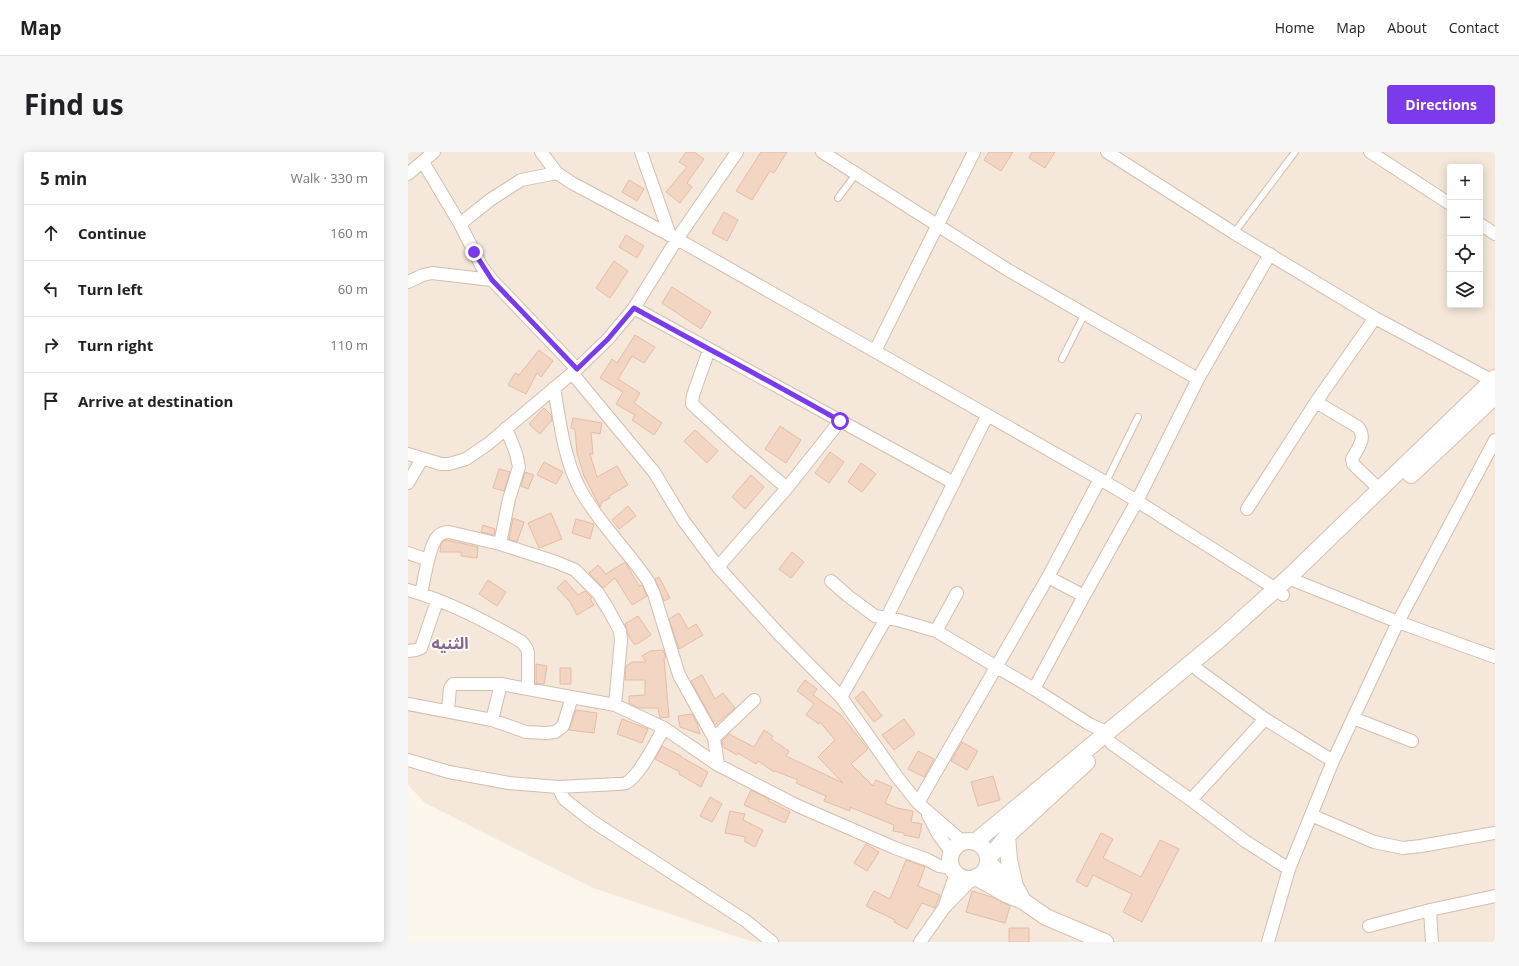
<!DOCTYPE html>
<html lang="en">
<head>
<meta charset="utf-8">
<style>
  body { margin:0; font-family:"Open Sans","Noto Sans Arabic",sans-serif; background:#f6f6f6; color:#202124 }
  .controls { position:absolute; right:12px; top:12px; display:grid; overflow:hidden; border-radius:4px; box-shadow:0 2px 10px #0003 }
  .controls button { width:36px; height:36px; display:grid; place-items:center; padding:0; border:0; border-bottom:1px solid #e0e0e0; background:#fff; color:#202124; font:20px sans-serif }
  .stop { position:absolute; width:12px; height:12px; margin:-9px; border:3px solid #7c3aed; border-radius:50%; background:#fff }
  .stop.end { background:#7c3aed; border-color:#fff; box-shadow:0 1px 4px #0008 }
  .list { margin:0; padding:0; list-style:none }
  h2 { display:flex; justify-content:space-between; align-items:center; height:52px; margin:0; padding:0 16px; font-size:17px }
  h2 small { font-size:13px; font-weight:400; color:#757577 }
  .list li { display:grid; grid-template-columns:26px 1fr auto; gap:12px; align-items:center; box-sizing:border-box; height:56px; padding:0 16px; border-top:1px solid #e0e0e0 }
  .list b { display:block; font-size:15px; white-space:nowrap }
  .list em { font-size:13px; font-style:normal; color:#757577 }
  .icon { flex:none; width:22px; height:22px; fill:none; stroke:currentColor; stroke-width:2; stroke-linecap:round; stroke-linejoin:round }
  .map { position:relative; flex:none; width:1087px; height:790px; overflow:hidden; border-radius:4px }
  header { display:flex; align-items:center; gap:24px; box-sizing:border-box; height:56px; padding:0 20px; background:#fff; border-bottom:1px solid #e0e0e0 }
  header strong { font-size:19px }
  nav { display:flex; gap:22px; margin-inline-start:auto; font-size:14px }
  .intro { display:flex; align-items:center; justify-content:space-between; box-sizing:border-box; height:96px; padding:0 24px }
  h1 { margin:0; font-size:28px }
  .button { padding:10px 18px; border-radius:4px; background:#7c3aed; color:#fff; font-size:14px; font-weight:700 }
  main { display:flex; gap:24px; padding:0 24px }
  aside { flex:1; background:#fff; border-radius:4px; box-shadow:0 2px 10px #0003 }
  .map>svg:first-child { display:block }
  .residential { fill:#f5e8da; fill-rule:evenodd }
  .building { fill:#f3d5c3; stroke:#e6bba3 }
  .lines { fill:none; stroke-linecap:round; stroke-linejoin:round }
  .lane-casing { stroke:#d1beb0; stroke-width:8 }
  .street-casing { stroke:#d1beb0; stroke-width:14 }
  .secondary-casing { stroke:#d6c0b0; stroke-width:18 }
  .lane { stroke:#fff; stroke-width:6 }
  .street { stroke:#fff; stroke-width:12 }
  .secondary { stroke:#fff; stroke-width:16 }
  .route { stroke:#7c3aed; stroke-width:5 }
  .labels { text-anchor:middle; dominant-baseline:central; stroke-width:4; stroke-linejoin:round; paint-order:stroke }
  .quarter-label { font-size:16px; font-weight:bold; fill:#846695; stroke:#fffaf3 }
</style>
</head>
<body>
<header>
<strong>Map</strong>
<nav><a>Home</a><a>Map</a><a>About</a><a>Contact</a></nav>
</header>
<div class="intro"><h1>Find us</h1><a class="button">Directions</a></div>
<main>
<aside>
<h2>5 min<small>Walk · 330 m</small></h2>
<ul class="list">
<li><svg class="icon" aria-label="ahead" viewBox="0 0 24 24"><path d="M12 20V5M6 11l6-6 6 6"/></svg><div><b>Continue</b></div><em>160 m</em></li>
<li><svg class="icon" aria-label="left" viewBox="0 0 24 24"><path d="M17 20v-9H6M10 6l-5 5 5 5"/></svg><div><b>Turn left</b></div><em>60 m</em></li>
<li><svg class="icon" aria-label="right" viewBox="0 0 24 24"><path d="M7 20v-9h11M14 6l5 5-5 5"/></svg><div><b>Turn right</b></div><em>110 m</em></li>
<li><svg class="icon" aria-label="arrive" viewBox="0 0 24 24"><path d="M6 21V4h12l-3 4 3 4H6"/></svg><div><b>Arrive at destination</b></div></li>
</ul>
</aside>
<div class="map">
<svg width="1087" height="790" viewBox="0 0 1087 790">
  <rect width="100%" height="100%" fill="#fdf6ec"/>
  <!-- residential -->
  <path class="residential" d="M0,0h1087v790h-742l-160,-54 -168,-85 -17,-18zM1042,15h30v138h-30z"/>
  <!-- building -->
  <path class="building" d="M278,0h8l10,7 -17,24 5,4 -12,16 -14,-11 21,-25 -8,-5z
    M353,0h26l-13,21 -4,-2 -18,29 -16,-9z
    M581,0h24l-12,19 -17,-11z
    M624,0h23l-10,16 -16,-10z
    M221,28l15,9 -7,12 -15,-9z
    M316,60l14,8 -11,21 -15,-8z
    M218,83l18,11 -7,12 -18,-11z
    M206,109l14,10 -18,27 -14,-10z
    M264,135l39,25 -10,17 -39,-26z
    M227,183l20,12 -11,16 -12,-7 -14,23 22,14 -6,10 28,20 -8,12 -22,-15 3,-5 -19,-11 7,-12 -23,-14 12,-19 5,4z
    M131,198l14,11 -12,16 -4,-4 -11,21 -18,-9 7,-12 4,2z
    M136,256l7,7 1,5 -12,14 -11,-10z
    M165,266l29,5 -2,11 -9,-2 2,22h-3l7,23 20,-11 11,19 -19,11 1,2 -8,4 -2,5 -16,-31 -7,-23 -2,-24 -4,-1z
    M372,274l21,14 -15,23 -21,-14z
    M287,278l23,21 -11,12 -23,-22z
    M422,300l14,10 -15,21 -14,-10z
    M136,310l19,10 -7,12 -19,-9z
    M453,311l15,11 -14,18 -14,-10z
    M91,317l11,3 -6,19 -11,-3z
    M117,320l9,3 -6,14 -7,-3z
    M343,323l13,12 -19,22 -13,-12z
    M220,354l8,10 -17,13 -7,-9z
    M143,361l11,26 -23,9 -11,-25z
    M105,366l11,4 -7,20 -8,-3z
    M168,367l18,5 -4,15 -18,-6z
    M75,373l12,4 -1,6 -13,-3z
    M39,388l31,7 -1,11 -16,-2v-4h-21l1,-8 3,-3z
    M384,400l12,10 -13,16 -12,-9z
    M217,410l14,24 3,-1 5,11 -15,9 -17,-27 -12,10 -14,-15 9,-8 8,9z
    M251,425l11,21 -6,3 -9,-22z
    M80,428l18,12 -9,14 -18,-12z
    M157,428l13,15 7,-4 7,7 -2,1 4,6 -17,10 -7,-13 -13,-14z
    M271,461l9,16 8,-5 7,11 -24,14 -10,-30z
    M230,464l13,19 -14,9h-3l-6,-9 -3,-11z
    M255,498l3,7 -2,1 5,59 -9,1 -2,-10h-19l-10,-5v-7l16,-1v-15h-20l1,-14 6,-4h14l-4,-6 8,-5z
    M128,512l11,2 -3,18 -8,-1z
    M152,516h11v16h-11z
    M294,523l13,24 8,-6 12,15 -20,17 -24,-44z
    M397,528l12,9 -4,6 28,20 27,34 -17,15 22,22 3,-6 16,7 -7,16 12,5 16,3 -2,11 11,2 -3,14 -15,-3v-2l-11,-2 1,-6 -44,-18v4l-26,-10 2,-5 -30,-13 2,-3 -23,-9 -1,1 -16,-11 -2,3 -18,-11 -1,2 -14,-8 -1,-6 7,-7 25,13 10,-17 9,6 -2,3 18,12 -3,5 57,27 -25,-26 17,-17 -15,-18 -1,2 -13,-9 8,-11 -17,-13z
    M455,539l19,25 -8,6 -19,-24z
    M168,558l21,3 -3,20 -25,-3z
    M284,562l5,9 3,11 -20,-7 -2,-11z
    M214,567l26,10 -6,14 -25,-9z
    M496,567l11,15 -21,16 -12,-15z
    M554,590l16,9 -11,19 -16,-9z
    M254,594l19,10v1l27,15 -7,15 -22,-13 1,-2 -25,-13z
    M510,599l16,8 -10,18 -16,-8z
    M585,624l7,24 -22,6 -7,-24z
    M343,638l18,9 -1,2 22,11 -5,11 -41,-18z
    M302,645l12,7 -10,18 -12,-6z
    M322,659l15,3 -2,6 20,10 -8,17 -11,-6 2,-4 -21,-4z
    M693,681l12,6 -10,19 38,19 19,-37 19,9 -37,73 -19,-10 9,-18 -39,-19 -6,12 -11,-6z
    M458,692l13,8 -12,19 -13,-8z
    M498,708l19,7 -7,19 22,9 -5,13 -13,-5 -15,26 -13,-7 1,-2 -29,-14 8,-15 16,8z
    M564,739l20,6 18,9 -5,17 -39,-11z
    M601,776h20v14h-20z"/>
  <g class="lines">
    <defs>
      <path id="lane" d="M430,46l18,-24
        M826,81l61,-81
        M654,207l22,-44
        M698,330l32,-65"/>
      <path id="street" d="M133,0l16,21
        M233,0l29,83
        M414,0l186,118 190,109
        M699,0l127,81 141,85 120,64
        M962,0l80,52
        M15,10l37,62 22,43 10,13 85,89
        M0,22l26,-22
        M52,72l30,-24 31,-20 36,-7 15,10 105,56 423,240 37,22 139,88 7,6
        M1072,72l15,10
        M0,130l15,-7 9,-2 60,7
        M226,156l320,175
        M301,198l-16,45 -1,9 49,45 46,39
        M467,199l99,-199
        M164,221l82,99 29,48 35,47 59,65 64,65 57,81 20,25 45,39
        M146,236c6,34 10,72 27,103 18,32 46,59 67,90l6,13 25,81 35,63 4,27
        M908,250l42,25c9,11 0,21 -6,32l1,5 27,26
        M0,302l33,10h8l17,-5 22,-15 89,-75 31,-30 26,-31 43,-69 60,-87
        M0,331l14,-24
        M839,357l69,-107 59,-84
        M92,392l9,-45 10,-32 -3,-14 -10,-25
        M0,401l20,7
        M310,415l69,-79 53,-67
        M640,425l36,19
        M880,426l110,44 97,35
        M423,429l17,15 27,20 23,4 38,11 98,58 55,35 19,9
        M0,438c40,11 78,31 114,52l5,7 1,4v36
        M13,442c3,-13 8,-49 17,-58 3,-3 7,-4 11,-4l51,12 56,18 19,8 23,23 10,16 12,22 1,9 -6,65
        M528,479l21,-38
        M0,499l8,-1 5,-2 16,-47
        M790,518l67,49 68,42
        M626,537l50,-93 53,-95 61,-122 72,-125
        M433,545l46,-80 100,-201
        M0,552l84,16 34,12 20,1 9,-1 8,-6 9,-29
        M40,558l2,-22 3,-4h48l114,21 49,23 54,37 80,41 97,42 33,12 11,6 14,2
        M945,566l59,23
        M84,568l9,-36
        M306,586l40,-38
        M703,591l80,57 54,41 44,28
        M0,608l41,12 60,11 49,4 59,-3c3,0 7,0 9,-1 14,-7 30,-42 38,-55
        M150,635l6,12 28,22 154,100 26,21
        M783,648l74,-81
        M510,651l130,-226 52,-98
        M520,663l10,19 14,19
        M903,663l63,27 29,6 18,-2 74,-13
        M537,753l11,-32
        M1022,758l2,32
        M961,774l61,-16 65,-14
        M512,790l24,-34 29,-30
        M860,790l21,-73 44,-108 65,-139 97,-182"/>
      <path id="secondary" d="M1003,323l84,-79
        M599,684l2,24 6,26
        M542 708a19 19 0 1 1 38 0a19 19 0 1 1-38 0Z
        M567,690l245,-203 68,-61 207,-200
        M580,707l19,-23 80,-74
        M580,711l27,23 8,15
        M568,725l30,17 17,7 23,16 59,25"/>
    </defs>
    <!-- lane casing -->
    <use href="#lane" class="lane-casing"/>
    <!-- street casing -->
    <use href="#street" class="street-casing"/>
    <!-- secondary casing -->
    <use href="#secondary" class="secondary-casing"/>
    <!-- lane -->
    <use href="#lane" class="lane"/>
    <!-- street -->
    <use href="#street" class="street"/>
    <!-- secondary -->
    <use href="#secondary" class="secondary"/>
  </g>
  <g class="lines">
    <!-- route -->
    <path class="route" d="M66,100l18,28 85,89 31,-30 26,-31c68,38 138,74 206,113"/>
  </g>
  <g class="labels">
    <!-- quarter labels -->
    <g class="quarter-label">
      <text x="42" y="491">الثنيه</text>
    </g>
  </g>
</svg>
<div class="controls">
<button>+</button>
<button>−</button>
<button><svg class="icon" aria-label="locate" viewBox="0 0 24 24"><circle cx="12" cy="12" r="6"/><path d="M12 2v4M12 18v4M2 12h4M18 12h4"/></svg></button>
<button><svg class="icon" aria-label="layers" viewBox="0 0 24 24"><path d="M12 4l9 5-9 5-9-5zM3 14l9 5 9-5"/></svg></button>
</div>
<div class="stop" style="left:432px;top:269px"></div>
<div class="stop end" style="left:66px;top:100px"></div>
</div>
</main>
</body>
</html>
